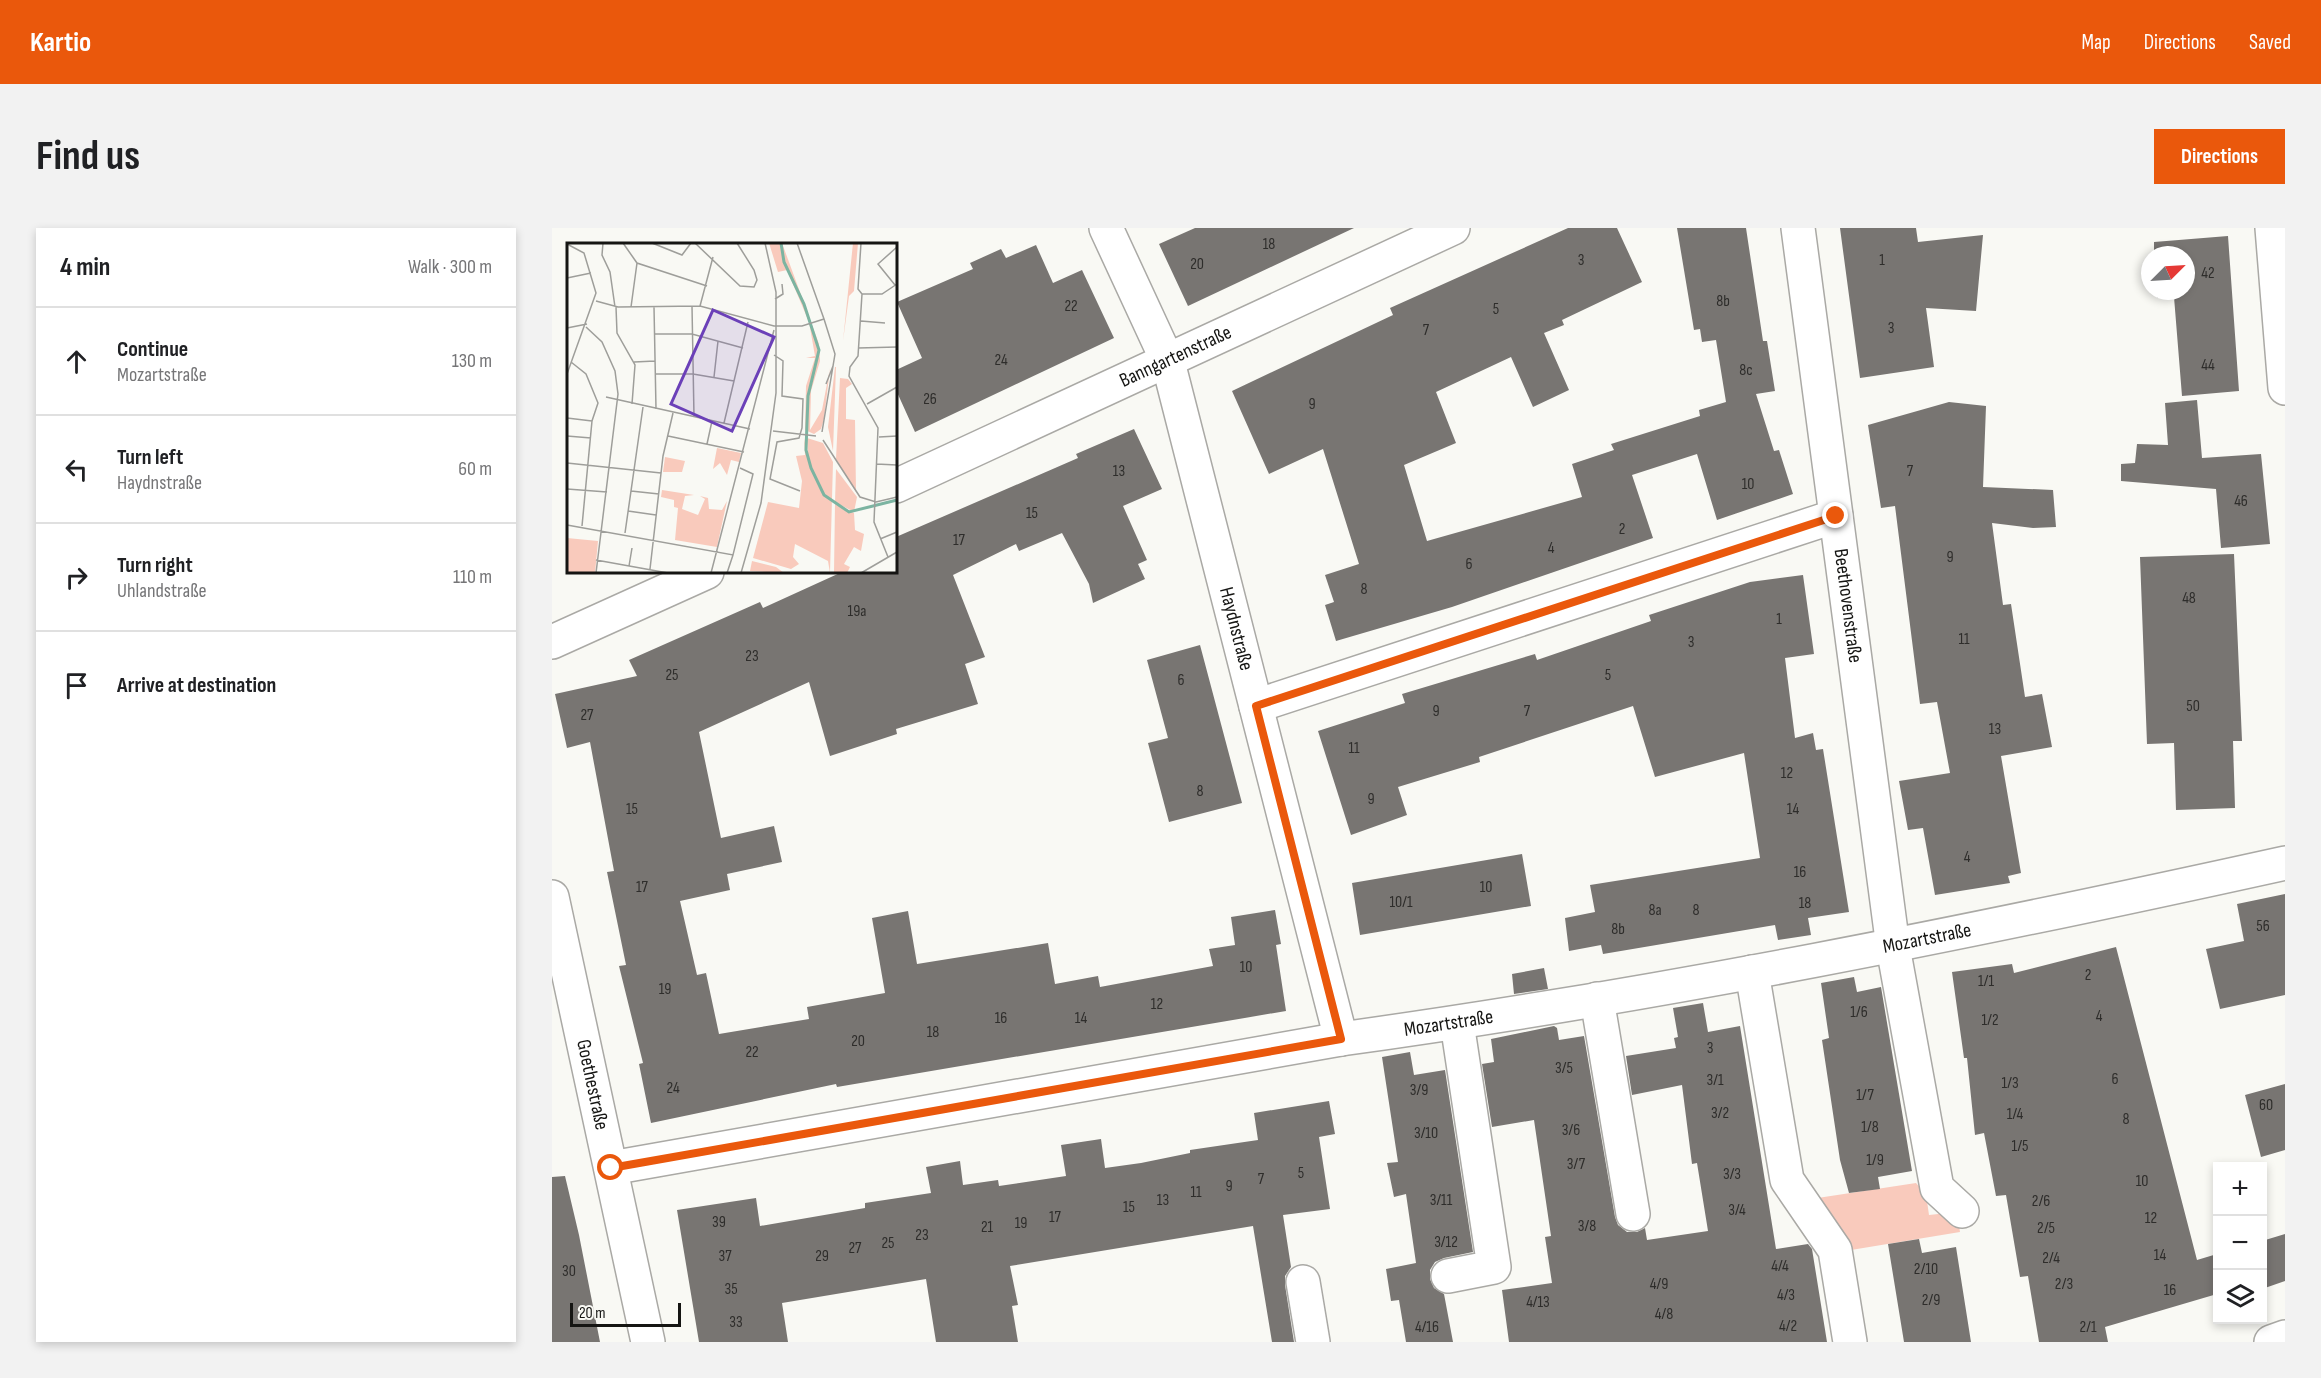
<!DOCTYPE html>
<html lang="en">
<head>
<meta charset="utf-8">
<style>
  body { margin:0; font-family:"Sofia Sans Condensed",sans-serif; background:#f2f2f2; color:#202124 }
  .controls { position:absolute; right:18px; bottom:18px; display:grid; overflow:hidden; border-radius:0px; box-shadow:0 3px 9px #0003 }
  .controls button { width:54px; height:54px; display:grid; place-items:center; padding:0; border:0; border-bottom:2px solid #e0e0e0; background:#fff; color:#202124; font:30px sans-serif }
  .compass { position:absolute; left:1589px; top:18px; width:54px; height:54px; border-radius:50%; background:#fff; box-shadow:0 3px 9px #0003; rotate:66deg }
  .scale { position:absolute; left:18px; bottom:15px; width:111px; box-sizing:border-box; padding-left:6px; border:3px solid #151513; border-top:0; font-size:16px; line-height:21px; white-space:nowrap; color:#151513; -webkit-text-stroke:4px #f9f9f4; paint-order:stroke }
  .stop { position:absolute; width:18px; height:18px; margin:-14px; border:4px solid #ea580c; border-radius:50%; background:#fff }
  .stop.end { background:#ea580c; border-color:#fff; box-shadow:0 2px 6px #0008 }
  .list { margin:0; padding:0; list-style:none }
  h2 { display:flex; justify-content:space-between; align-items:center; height:78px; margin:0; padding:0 24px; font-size:26px }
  h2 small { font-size:20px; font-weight:400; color:#757577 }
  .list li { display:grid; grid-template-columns:39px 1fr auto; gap:18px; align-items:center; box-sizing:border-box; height:108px; padding:0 24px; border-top:2px solid #e0e0e0 }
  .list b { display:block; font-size:22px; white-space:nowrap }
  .list p { margin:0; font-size:20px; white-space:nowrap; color:#757577 }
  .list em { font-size:20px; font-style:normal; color:#757577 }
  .icon { flex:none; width:33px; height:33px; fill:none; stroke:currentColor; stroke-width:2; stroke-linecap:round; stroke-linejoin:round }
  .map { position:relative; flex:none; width:1733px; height:1114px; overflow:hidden; border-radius:0px }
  header { display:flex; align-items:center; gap:36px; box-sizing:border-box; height:84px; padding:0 30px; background:#ea580c; color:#fff }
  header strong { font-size:28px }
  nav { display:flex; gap:33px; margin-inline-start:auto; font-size:21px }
  .intro { display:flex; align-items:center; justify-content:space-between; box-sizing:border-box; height:144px; padding:0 36px }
  h1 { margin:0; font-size:42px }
  .button { padding:15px 27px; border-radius:0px; background:#ea580c; color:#fff; font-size:21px; font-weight:700 }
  main { display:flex; gap:36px; padding:0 36px }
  aside { flex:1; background:#fff; border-radius:0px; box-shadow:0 3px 9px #0003 }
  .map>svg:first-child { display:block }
  .green { fill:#f9cabc }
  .building { fill:#787572 }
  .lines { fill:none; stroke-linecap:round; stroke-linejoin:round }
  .minor-casing { stroke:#aaa9a5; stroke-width:36 }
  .minor { stroke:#fff; stroke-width:33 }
  .route { stroke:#ea580c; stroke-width:8 }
  .labels { text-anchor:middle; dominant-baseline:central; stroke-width:5; stroke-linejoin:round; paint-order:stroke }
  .number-label { font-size:16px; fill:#2e2d2b }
  .street-label { font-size:20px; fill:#151513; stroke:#f9f9f4 }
  .inset-river { fill:none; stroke:#7cb4a1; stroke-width:3 }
  .inset-road { fill:none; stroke:#9e9e9a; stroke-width:1.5 }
  .view { fill:#6b40b8; fill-opacity:0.15; stroke:#6b40b8; stroke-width:3 }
  .inset-edge { fill:none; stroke:#151513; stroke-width:3 }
</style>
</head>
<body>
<header>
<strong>Kartio</strong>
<nav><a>Map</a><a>Directions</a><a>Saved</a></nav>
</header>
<div class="intro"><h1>Find us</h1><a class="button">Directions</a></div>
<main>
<aside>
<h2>4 min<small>Walk · 300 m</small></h2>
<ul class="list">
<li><svg class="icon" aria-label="ahead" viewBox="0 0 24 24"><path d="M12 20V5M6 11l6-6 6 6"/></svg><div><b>Continue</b><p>Mozartstraße</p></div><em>130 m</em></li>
<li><svg class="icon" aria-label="left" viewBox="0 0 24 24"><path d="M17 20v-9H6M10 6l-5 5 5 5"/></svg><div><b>Turn left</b><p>Haydnstraße</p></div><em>60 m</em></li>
<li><svg class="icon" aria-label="right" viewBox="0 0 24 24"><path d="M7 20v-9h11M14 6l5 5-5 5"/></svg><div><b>Turn right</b><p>Uhlandstraße</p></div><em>110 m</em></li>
<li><svg class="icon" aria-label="arrive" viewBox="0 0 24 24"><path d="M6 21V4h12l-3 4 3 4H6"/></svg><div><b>Arrive at destination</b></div></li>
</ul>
</aside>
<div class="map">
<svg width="1733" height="1114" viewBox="0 0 1733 1114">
  <rect width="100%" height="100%" fill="#f9f9f4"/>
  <!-- green -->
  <path class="green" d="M1364,955l10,11 3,21 28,-3 3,20 -115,19 -34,-52z"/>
  <!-- building -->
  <path class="building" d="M643,0h159l-166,78 -29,-62z
    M1016,0h49l25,54 -80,38 2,5 -20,8 25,57 -36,17 -22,-50 -75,35 20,51 -52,22 23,76 155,-44 -10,-33 42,-14 -3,-6 89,-28 -1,-6 27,-8 -10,-62 -14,2 -2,-13 -6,1 -17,-102h69l17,113h4l8,50 -19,3 18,57 5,-1 14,44 -76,26 -20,-66 -65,21 21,63 -201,69 -116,34 -11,-36 9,-3 -9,-27 34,-11 -36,-115 -54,25 -37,-83 161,-76 -3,-7z
    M1288,0h76l2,14 65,-7 -7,76 -50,-3 8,59 -74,11z
    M1676,8l11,155 -57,5 -8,-99 -17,1v-7h29v-36h-32v-13z
    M484,17l17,38 29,-13 32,68 -199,94 -19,-42v-20l26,-12 -25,-56 76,-33 -3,-6 31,-14 5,9z
    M1645,172l5,58 59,-4 9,90 -49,4 -5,-59 -95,-8v-17l14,-1 2,-19 31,1 -3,-42z
    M1397,174l37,4 -3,81 70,3 3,37 -23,1 -41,-5 11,82 8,-1 14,93 17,-3 10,53 -51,9 20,117 -13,3 2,7 -75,12 -12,-67 -15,2 -9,-49 51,-8 -13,-71 -17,2 -25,-198 -14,2 -13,-83z
    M582,201l28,60 -39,17 24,54 -9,4 7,15 -52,24 -4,-19 -27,-51 -43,18 -3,-7 -63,31 32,82 -20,7 13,40 -82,25 1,5 -67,22 -21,-74 -110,50 22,106 53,-12 8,36 -55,12 3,16 -50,11 17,74 9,-2 13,61 90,-15 -2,-12 78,-14 -13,-75 36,-7 9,53 131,-21 7,41 43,-8 2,11 113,-21 -4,-17 26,-4 -4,-28 44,-7 6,34 -5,1 10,66 -449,76 -1,-3 -185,39 -12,-59 4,-1 -24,-97 7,-1 -19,-93 7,-1 -24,-129 -23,6 -12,-54 82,-18 -8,-16 131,-58 3,6 79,-36h54v-35l182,-79 -2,-4z
    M1682,326l8,187h-9l2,67 -59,2 -2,-67 -27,1 -7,-187z
    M1251,347l11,79 -29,4 10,80 18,-5 3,17 7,-1 26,163 -41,6 3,17 -33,5 -3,-15 -172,29 -2,-9 -32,6 -4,-33 30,-6 -5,-27 170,-27 -16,-105 -89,24 -22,-71 -154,51 1,5 -82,25 9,28 -56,20 -33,-104 87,-28 -3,-9 133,-40 2,6 114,-39 -2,-6 101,-33z
    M648,417l42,158 -73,19 -21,-79 20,-5 -21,-78z
    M970,626l9,52 -171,29 -8,-52z
    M1733,666v101l-65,14 -14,-60 38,-8 -7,-37z
    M1564,719l81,313 20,-6v40l-112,33 3,15h-69l-11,-66 -8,1 -14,-82 -10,1 -12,-63 -9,2 -8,-77h-3l-12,-86 60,-8 2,9z
    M992,740l4,21 -34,5 -2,-20z
    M1302,749l3,15 24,-5 31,184 -34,6 2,12 -31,4 -9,-33 -18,-120 7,-2 -8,-55z
    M1151,775l5,29 32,-6 36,223 32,-5 4,5 15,93h-318l-7,-52 50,-7 -7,-46 6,-1 -17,-116 -42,7 -10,-63 12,-2 -3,-23 63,-13 3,2 2,12 25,-4 31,181 3,8 9,7h10l8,-4 2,12 61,-9 -11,-68 -5,1 -10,-79 -50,10 -6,-39 50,-8 -2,-10 4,-1 -5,-29z
    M858,824l4,23 31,-5 28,182 -29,6 -9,4 -5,8v9l4,9 10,6 9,48h-47l-7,-42 -8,1 -5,-32 30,-6 -10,-69 -12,3 -7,-34 11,-1 -16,-105z
    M1733,856v66l-24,7 -16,-62z
    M777,873l6,33 -16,3 11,72 -47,6 8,52 -6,9v9l9,57h-22l-19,-116 -243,40 8,39 -6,1 6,36h-82l-10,-63 -144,24 6,39h-89l-22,-132 79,-12 4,28 105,-18v-5l66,-10 -5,-26 34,-6 3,24 35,-5 1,6 67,-10 -5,-31 40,-6 4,29 36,-5 49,-10v-3l68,-10 -4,-27z
    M13,948l14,59 21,107h-48v-165z
    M1733,1006v47l-23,8v-48z
    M1367,1011l3,14 34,-6 15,95h-67l-16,-98z"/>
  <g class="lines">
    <defs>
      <g id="minor">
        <path id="s1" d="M554,0l62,134 173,677"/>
        <path id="s2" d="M1246,0l95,719 44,241 25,23"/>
        <path d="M1720,0l13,160"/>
        <path id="s3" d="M344,258l557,-258"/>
        <path d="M0,414l155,-70"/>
        <path d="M704,478l580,-190"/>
        <path id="s4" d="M0,669l96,445"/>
        <path d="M1200,744l35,208 48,70 15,92"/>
        <path d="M1045,771l36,215"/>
        <path id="s5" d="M59,940l730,-129c318,-44 631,-107 944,-176"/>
        <path d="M896,1048l46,-9 -37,-244"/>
        <path d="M751,1054l10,60"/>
        <path d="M1719,1114l14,-5"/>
      </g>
    </defs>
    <!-- minor casing -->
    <use href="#minor" class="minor-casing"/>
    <!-- minor -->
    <use href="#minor" class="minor"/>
  </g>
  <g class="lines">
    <!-- route -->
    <path class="route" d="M59,940l730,-129 -85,-333 580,-190"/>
  </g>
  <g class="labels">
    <!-- number labels -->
    <g class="number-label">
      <text x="717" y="16">18</text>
      <text x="1029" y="32">3</text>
      <text x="1330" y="32">1</text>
      <text x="645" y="36">20</text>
      <text x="1656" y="45">42</text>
      <text x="1171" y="73">8b</text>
      <text x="519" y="78">22</text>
      <text x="944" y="81">5</text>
      <text x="1339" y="100">3</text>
      <text x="874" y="102">7</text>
      <text x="449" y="132">24</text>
      <text x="1656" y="137">44</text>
      <text x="1194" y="142">8c</text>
      <text x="378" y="171">26</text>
      <text x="760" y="176">9</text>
      <text x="567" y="243">13</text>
      <text x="1358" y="243">7</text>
      <text x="1196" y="256">10</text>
      <text x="1689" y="273">46</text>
      <text x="480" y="285">15</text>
      <text x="1070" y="301">2</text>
      <text x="407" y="312">17</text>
      <text x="999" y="320">4</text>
      <text x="1398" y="329">9</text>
      <text x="917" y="336">6</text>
      <text x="812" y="361">8</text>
      <text x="1637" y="370">48</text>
      <text x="305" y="383">19a</text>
      <text x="1227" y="391">1</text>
      <text x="1412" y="411">11</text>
      <text x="1139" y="414">3</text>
      <text x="200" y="428">23</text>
      <text x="120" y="447">25</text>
      <text x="1056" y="447">5</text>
      <text x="629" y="452">6</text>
      <text x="1641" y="478">50</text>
      <text x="884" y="483">9</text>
      <text x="975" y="483">7</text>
      <text x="35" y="487">27</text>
      <text x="1443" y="501">13</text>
      <text x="802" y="520">11</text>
      <text x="1235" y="545">12</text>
      <text x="648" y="563">8</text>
      <text x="819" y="571">9</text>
      <text x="80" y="581">15</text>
      <text x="1241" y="581">14</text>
      <text x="1415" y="629">4</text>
      <text x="1248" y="644">16</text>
      <text x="90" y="659">17</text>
      <text x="934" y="659">10</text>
      <text x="849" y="674">10/1</text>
      <text x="1253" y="675">18</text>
      <text x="1103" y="682">8a</text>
      <text x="1144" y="682">8</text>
      <text x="1711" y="698">56</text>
      <text x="1066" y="701">8b</text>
      <text x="694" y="739">10</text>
      <text x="1536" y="747">2</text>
      <text x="1434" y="753">1/1</text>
      <text x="113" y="761">19</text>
      <text x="605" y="776">12</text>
      <text x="1307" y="784">1/6</text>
      <text x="1547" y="788">4</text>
      <text x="449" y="790">16</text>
      <text x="529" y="790">14</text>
      <text x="1438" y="792">1/2</text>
      <text x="381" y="804">18</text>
      <text x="306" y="813">20</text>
      <text x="1158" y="820">3</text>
      <text x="200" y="824">22</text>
      <text x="1012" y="840">3/5</text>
      <text x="1563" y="851">6</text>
      <text x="1163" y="852">3/1</text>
      <text x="1458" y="855">1/3</text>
      <text x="121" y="860">24</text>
      <text x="867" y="862">3/9</text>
      <text x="1313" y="867">1/7</text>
      <text x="1714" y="877">60</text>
      <text x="1168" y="885">3/2</text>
      <text x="1463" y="886">1/4</text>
      <text x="1574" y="891">8</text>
      <text x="1318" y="899">1/8</text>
      <text x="1019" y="902">3/6</text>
      <text x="874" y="905">3/10</text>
      <text x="1468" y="918">1/5</text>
      <text x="1323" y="932">1/9</text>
      <text x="1024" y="936">3/7</text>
      <text x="749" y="945">5</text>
      <text x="1180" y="946">3/3</text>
      <text x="709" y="951">7</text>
      <text x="1590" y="953">10</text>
      <text x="677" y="958">9</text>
      <text x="644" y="964">11</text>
      <text x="611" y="972">13</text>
      <text x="889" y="972">3/11</text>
      <text x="1489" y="973">2/6</text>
      <text x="577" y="979">15</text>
      <text x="1185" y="982">3/4</text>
      <text x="503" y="989">17</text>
      <text x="1599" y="990">12</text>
      <text x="167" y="994">39</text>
      <text x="469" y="995">19</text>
      <text x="1035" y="998">3/8</text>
      <text x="435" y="999">21</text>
      <text x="1494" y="1000">2/5</text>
      <text x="370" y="1007">23</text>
      <text x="894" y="1014">3/12</text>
      <text x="336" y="1015">25</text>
      <text x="303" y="1020">27</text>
      <text x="1608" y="1027">14</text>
      <text x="173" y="1028">37</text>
      <text x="270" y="1028">29</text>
      <text x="1499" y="1030">2/4</text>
      <text x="1228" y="1038">4/4</text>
      <text x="1374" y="1041">2/10</text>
      <text x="17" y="1043">30</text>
      <text x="1107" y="1056">4/9</text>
      <text x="1512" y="1056">2/3</text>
      <text x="179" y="1061">35</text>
      <text x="1618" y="1062">16</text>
      <text x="1234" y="1067">4/3</text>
      <text x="1379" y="1072">2/9</text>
      <text x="986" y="1074">4/13</text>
      <text x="1112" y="1086">4/8</text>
      <text x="184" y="1094">33</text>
      <text x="1236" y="1098">4/2</text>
      <text x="875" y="1099">4/16</text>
      <text x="1536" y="1099">2/1</text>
    </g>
    <!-- street labels -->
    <g class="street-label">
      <text stroke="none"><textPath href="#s3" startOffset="308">Banngartenstraße</textPath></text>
      <text stroke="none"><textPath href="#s2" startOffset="381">Beethovenstraße</textPath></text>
      <text stroke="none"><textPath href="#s1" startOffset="423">Haydnstraße</textPath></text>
      <text stroke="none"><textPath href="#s5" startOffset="1336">Mozartstraße</textPath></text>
      <text stroke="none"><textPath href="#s5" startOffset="850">Mozartstraße</textPath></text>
      <text stroke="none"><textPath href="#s4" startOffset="192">Goethestraße</textPath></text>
    </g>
  </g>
  <!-- overview -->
  <g transform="translate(15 15)">
    <rect width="330" height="330" fill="#f9f9f4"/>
    <path d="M202,0h13l37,101 1,17 -9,30 -1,39 12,-20 8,-42 -6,51 -3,10 -7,5 -9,-4 1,-44 9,-28h-9l9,-2 -6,-34 -22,-52 -9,2zM286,0h5l-4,48 -5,5 -6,45zM268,124h1l-3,84 -5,-24zM273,135l8,1 4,5 -6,4v31l9,1 1,72 -20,-33zM237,195l5,26 12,27 -13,-34 -1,-19 16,5 10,19 -3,111 -2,-12 -33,-17 -2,13 6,7 -8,5 -38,-11 15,-56 31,6 3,-27 -6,-25 9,-1zM150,205l24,5 -2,9 -8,-2 -4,15 -7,-12 -7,6zM98,214l20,4 -3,11h-19zM269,226l21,28 -3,15 -19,-10zM95,247l32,5 -9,1 -3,13 16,6 7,-16 -5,-3 8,2 1,11 13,1 5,-9 -10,46 -42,-7 3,-32 -4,-1v-7l-13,-3zM268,261l19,9 1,17 9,4 -3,17 -7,-4 -10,17 6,3 -3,6 -13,-1zM0,295l31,3 -3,32h-28zM185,318l24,6 8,6 -34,-2z" fill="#f9cabc"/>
    <path class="inset-river" d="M214,0l3,19 20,42 15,46 -11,46 -2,54 5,18 13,27 25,17 48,-12"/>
    <path class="inset-road" d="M36,0l-1,12 8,17 5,35M56,0l14,20 70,23M85,0l30,12 9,-12M128,0l45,43 14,1 3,-7 -3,-10 -17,-27M230,0l27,76M294,0l-3,46 4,5M0,1l17,9 12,40 -29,81M0,35l24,-5M328,42l-17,-21 19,-17M295,51l-4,62 -8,11 -1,9 29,52 -4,94 14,35M295,51h20l15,-10M208,56l8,-5 -1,-10M29,58l22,6 82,-1 74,20h28l22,-7M125,63l2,111M133,63l13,-49M49,64l1,26 18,32 -3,39M64,64l6,-44M87,64l2,102M294,78l24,2M19,84l16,15 13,29 3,23 -22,179M0,85l20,-4M88,91h37l51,14M291,105l39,-1M207,112l9,6 -1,35 21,3 -1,29 -3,10 -22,4 -7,37 30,12M4,119l15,12 12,29 -6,18 -10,105M67,119l21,-1M88,131h38l41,7M147,134l4,-36M259,141l7,-18M39,154l144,32M300,161l30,-17M0,175l25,3M157,180l24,-101M206,188l43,5M255,189l13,-78 -11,-35M0,193l24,2M101,193l76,16M312,194l18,-1M256,197l37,57 16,5 21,-5M140,201l5,-23M0,220l94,10M309,221l21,1M0,246l40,3M64,248l28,3M61,268l28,4M0,282l166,30 20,-81 -13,-6M58,290l18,-126M313,296l17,-7M29,317l72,13M62,323l3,-18M83,326l13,-113 10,-43M144,330l63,-243M160,330l6,-18M174,330l20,-70 15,-110v-101l-11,-49M294,330l36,-21"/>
    <path class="view" d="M146,67l61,27 -42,94 -61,-27z"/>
    <rect width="330" height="330" class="inset-edge"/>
  </g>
</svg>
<div class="controls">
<button>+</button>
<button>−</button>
<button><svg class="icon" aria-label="layers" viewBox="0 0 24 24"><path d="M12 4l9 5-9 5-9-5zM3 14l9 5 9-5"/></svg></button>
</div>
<svg class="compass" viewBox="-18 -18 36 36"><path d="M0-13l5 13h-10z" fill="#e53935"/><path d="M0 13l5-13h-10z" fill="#757577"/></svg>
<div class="scale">20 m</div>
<div class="stop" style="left:59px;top:940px"></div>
<div class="stop end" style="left:1284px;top:288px"></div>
</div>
</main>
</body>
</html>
